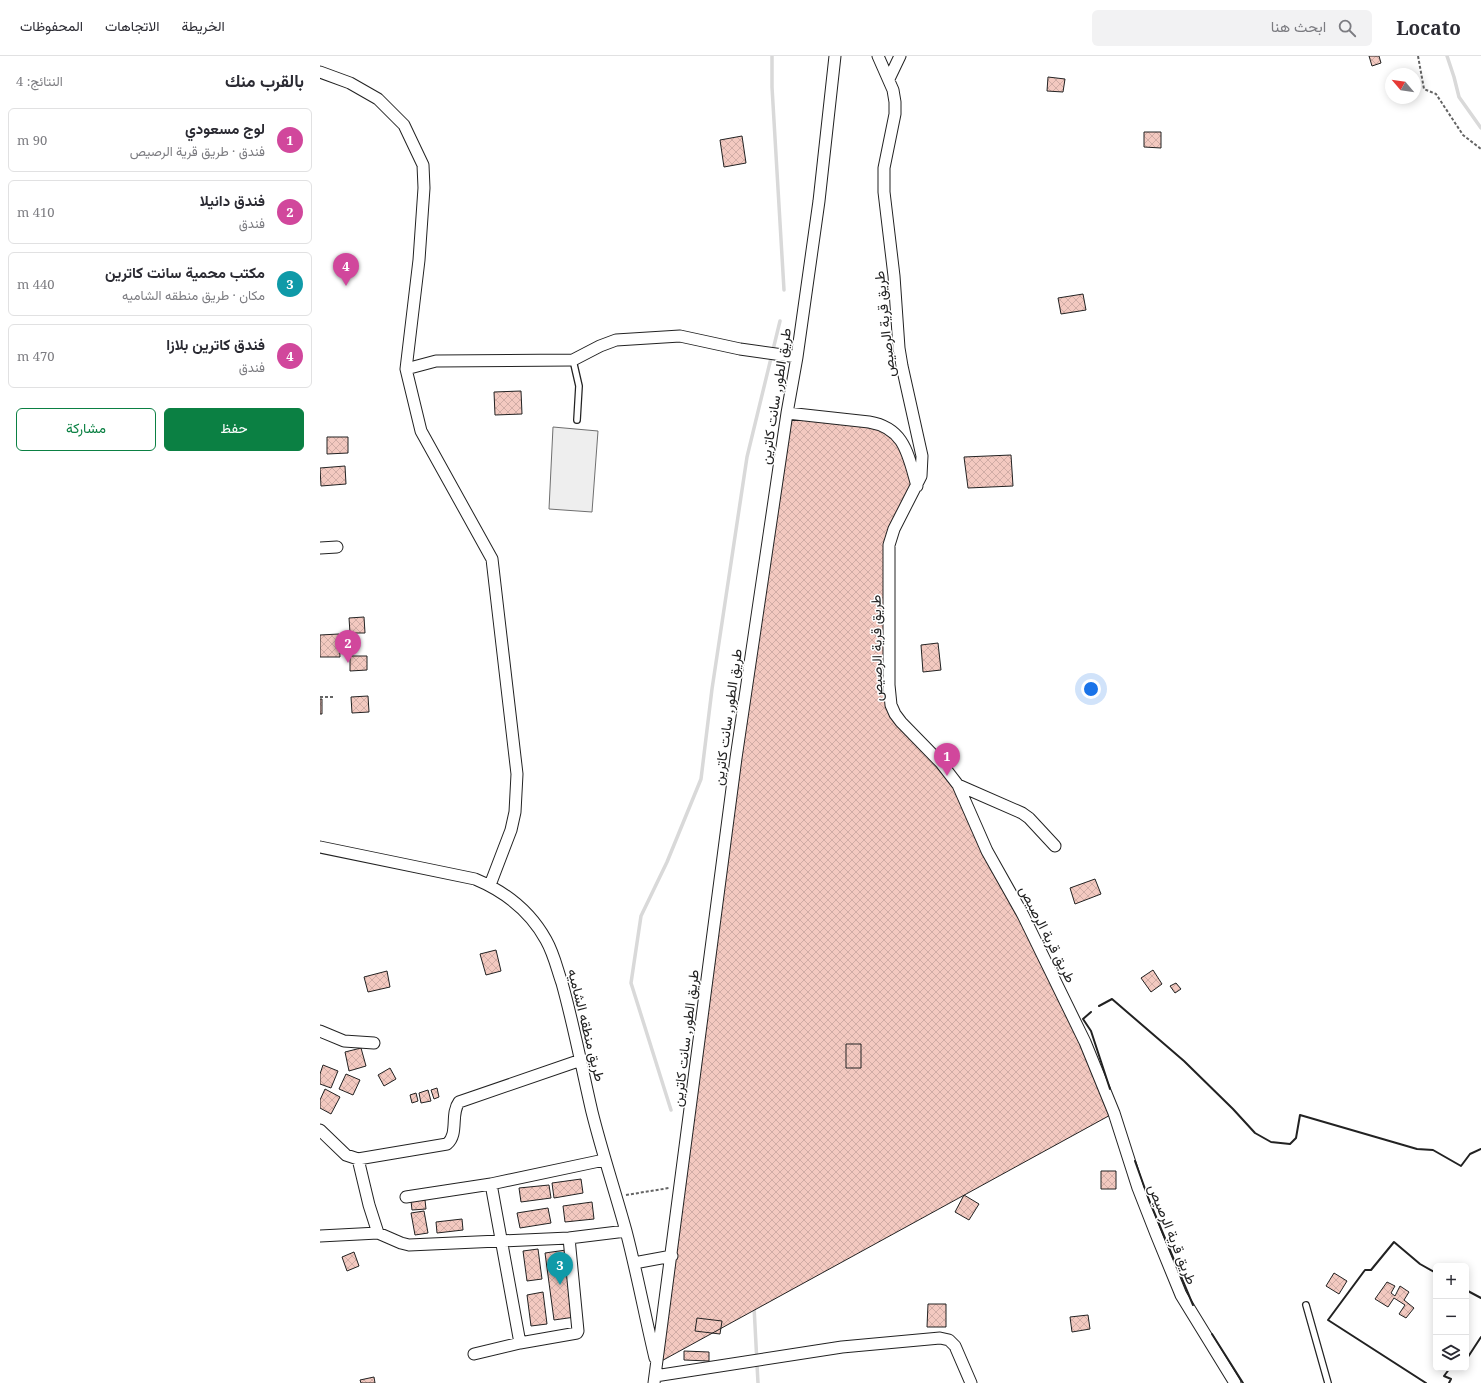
<!DOCTYPE html>
<html lang="ar">
<head>
<meta charset="utf-8">
<style>
  body { margin:0; font-family:"Noto Serif",Vazirmatn,serif; background:#f2f2f3; color:#2b2b33; direction:rtl }
  .controls { position:absolute; right:12px; bottom:12px; display:grid; overflow:hidden; border-radius:6px; box-shadow:0 2px 10px #0003 }
  .controls button { width:36px; height:36px; display:grid; place-items:center; padding:0; border:0; border-bottom:1px solid #e1e1e2; background:#fff; color:#2b2b33; font:20px sans-serif }
  .compass { position:absolute; left:1065px; top:12px; width:36px; height:36px; border-radius:50%; background:#fff; box-shadow:0 2px 10px #0003; rotate:299deg }
  .you { position:absolute; left:771px; top:633px; width:14px; height:14px; margin:-10px; border:3px solid #fff; border-radius:50%; background:#1a73e8; box-shadow:0 0 0 6px #1a73e833 }
  .badge { display:grid; place-items:center; width:26px; height:26px; border-radius:50%; background:#0b8043; color:#fff; font-size:13px; font-weight:700 }
  .pin { position:absolute; translate:-50% -33px; filter:drop-shadow(0 1px 2px #0008) }
  .pin::after { content:''; position:absolute; top:21px; width:14px; height:12px; background:inherit; clip-path:polygon(0 0,100% 0,50% 100%) }
  .list { margin:0; padding:0; list-style:none }
  h2 { display:flex; justify-content:space-between; align-items:center; height:52px; margin:0; padding:0 16px; font-size:17px }
  h2 small { font-size:13px; font-weight:400; color:#7c7c81 }
  .list li { display:grid; grid-template-columns:26px 1fr auto; gap:12px; align-items:center; box-sizing:border-box; height:64px; margin:0 8px 8px; padding:0 8px; border:1px solid #e1e1e2; border-radius:6px }
  .list b { display:block; font-size:15px; white-space:nowrap }
  .list p { margin:0; font-size:13px; white-space:nowrap; color:#7c7c81 }
  .list em { font-size:13px; font-style:normal; color:#7c7c81 }
  .actions { display:flex; gap:8px; padding:12px 16px }
  .actions a { flex:1; padding:9px 0; border:1px solid #0b8043; border-radius:6px; text-align:center; font-size:14px; color:#0b8043 }
  .actions .main { background:#0b8043; color:#fff }
  .icon { flex:none; width:22px; height:22px; fill:none; stroke:currentColor; stroke-width:2; stroke-linecap:round; stroke-linejoin:round }
  .map { position:relative; flex:none; width:1161px; height:1327px; overflow:hidden; direction:ltr }
  header { display:flex; align-items:center; gap:24px; box-sizing:border-box; height:56px; padding:0 20px; background:#fff; border-bottom:1px solid #e1e1e2 }
  header strong { font-size:19px }
  nav { display:flex; gap:22px; margin-inline-start:auto; font-size:14px }
  .search { width:280px; height:36px; background:#f2f2f3; display:flex; align-items:center; gap:10px; box-sizing:border-box; padding:0 14px; border-radius:6px; color:#7c7c81; font-size:15px }
  main { display:flex }
  aside { flex:1; background:#fff }
  .map>svg:first-child { display:block }
  .green { fill:#eee; stroke:#6f6f6f }
  .lines { fill:none; stroke-linecap:round; stroke-linejoin:round }
  .stream { stroke:#d9d9d9; stroke-width:3.5 }
  .building { fill:url(#building-cross-hatch); stroke:#222 }
  .lane-casing { stroke:#222; stroke-width:8 }
  .street-casing { stroke:#222; stroke-width:13 }
  .path { stroke:#646464; stroke-width:2; stroke-dasharray:3 2; stroke-linecap:butt }
  .lane { stroke:#fff; stroke-width:5.5 }
  .street { stroke:#fff; stroke-width:11 }
  .wall { stroke:#222; stroke-width:2 }
  .labels { text-anchor:middle; dominant-baseline:central; stroke-width:3; stroke-linejoin:round; paint-order:stroke }
  .street-label { font-size:14px; fill:#222; stroke:#fff }
</style>
</head>
<body>
<header>
<strong>Locato</strong>
<div class="search"><svg class="icon" aria-label="search" viewBox="0 0 24 24"><circle cx="10" cy="10" r="6"/><path d="M15 15l6 6"/></svg>ابحث هنا</div>
<nav><a>الخريطة</a><a>الاتجاهات</a><a>المحفوظات</a></nav>
</header>
<main>
<div class="map">
<svg width="1161" height="1327" viewBox="0 0 1161 1327">
  <defs>
    <pattern id="building-cross-hatch" width="8" height="8" patternUnits="userSpaceOnUse"><rect width="8" height="8" fill="#f3c9c0"/><path d="M0 0l8 8M0 8l8-8" fill="none" stroke="#d0aca5"/></pattern>
  </defs>
  <rect width="100%" height="100%" fill="#fff"/>
  <!-- green -->
  <path class="green" d="M233,371l45,4 -6,81 -43,-3z"/>
  <g class="lines">
    <!-- stream -->
    <path class="stream" d="M452,0v31l12,203
      M1127,0l7,21 5,20 22,31
      M351,1054l-40,-127 10,-67 26,-54 34,-83 11,-90 35,-232 33,-136
      M434,1250l4,77"/>
  </g>
  <!-- building -->
  <path class="building" d="M1049,0h10l2,7 -9,3z
    M728,21l17,2 -2,13 -16,-1z
    M824,76h17v16l-17,-1z
    M422,80l4,27 -22,4 -4,-27z
    M763,238l3,16 -25,4 -3,-16z
    M201,335l1,23 -27,1 -1,-23z
    M467,357l82,9 26,11 22,53 -28,59 6,169 63,71 156,328 -458,251z
    M7,381h21v16l-21,1z
    M691,399l2,31 -45,2 -4,-31z
    M25,410l1,18 -25,2 -1,-18z
    M44,561l1,16h-15l-1,-15z
    M19,578l1,23h-20v-22z
    M618,587l3,27 -18,2 -2,-27z
    M30,600h17v14l-17,1z
    M48,640l1,16 -17,1 -1,-16z
    M0,643h2v15h-2z
    M775,823l6,15 -26,10 -5,-16z
    M176,894l5,21 -15,4 -6,-21z
    M833,914l9,14 -11,8 -10,-14z
    M67,915l3,16 -22,5 -4,-15z
    M856,927l5,6 -6,4 -5,-7z
    M526,988h15v24h-15z
    M41,992l5,18 -17,5 -4,-19z
    M3,1009l15,6 -7,17 -11,-4v-10z
    M70,1012l6,11 -12,7 -6,-11z
    M26,1018l14,6 -7,15 -14,-6z
    M117,1032l2,9 -5,2 -3,-9z
    M5,1033l15,8 -9,17 -11,-6v-8z
    M108,1034l3,11 -10,2 -2,-10z
    M96,1037l2,8 -6,2 -2,-8z
    M781,1115h15v18h-15z
    M261,1123l2,14 -29,5 -2,-15z
    M229,1129l2,13 -30,4 -2,-14z
    M644,1139l15,9 -10,16 -14,-8z
    M105,1144l1,9 -14,1 -1,-9z
    M272,1146l2,17 -29,3 -2,-16z
    M228,1152l3,15 -31,5 -3,-15z
    M104,1155l4,22 -13,2 -4,-22z
    M142,1163l1,11 -26,3 -1,-11z
    M218,1193l4,30 -15,2 -4,-30z
    M246,1194l9,67 -21,3 -9,-67z
    M34,1196l5,14 -12,5 -5,-14z
    M1014,1217l13,8 -8,13 -13,-8z
    M1067,1226l8,4 -4,7 4,3 5,-10 9,6 -5,8 10,8 -8,10 -7,-4 6,-9 -11,-7 -6,9 -13,-8z
    M223,1236l4,32 -16,2 -4,-31z
    M608,1248h18v23h-19z
    M768,1259l2,14 -18,3 -2,-15z
    M377,1262l25,3 -2,13 -25,-3z
    M364,1295l25,1v9l-25,-1z
    M54,1321l1,6h-14l-1,-3z"/>
  <g class="lines">
    <defs>
      <path id="lane" d="M253,304l6,26 -2,34
        M986,1249l22,78"/>
      <path id="street" d="M558,0l15,34 2,12v12l-11,54v24l10,84 5,72 3,18 20,90 -1,20 -27,53 -5,16v140l2,20 4,9 6,8 40,41 17,22 29,66 36,64 62,127 29,71 24,75 18,46 25,61 54,88
        M0,16l30,11 28,16 26,26 19,40 1,23 -5,72 -13,109
        M569,23l11,-23
        M467,357l82,9c36,6 39,33 48,64
        M0,492l17,-1
        M638,729l64,28 7,5 26,28
        M0,791l155,32c31,13 55,32 71,61 8,14 11,29 16,43 12,43 20,86 30,129 10,40 23,79 34,119 11,42 19,85 29,127
        M170,829l21,-55 4,-18 2,-38 -25,-215 -71,-128 -15,-62 30,-8 137,-1 27,-14 16,-6 64,-4 60,13 57,8
        M0,975l24,10 30,2
        M0,1074l26,25 12,4 89,-15c12,-10 3,-30 12,-42l122,-42
        M38,1103l11,46 9,28
        M86,1141l85,-13
        M0,1180l58,-3 23,10 8,2 160,-7 57,-7
        M314,1207l38,-7
        M200,1287l-29,-159 113,-24
        M154,1298l46,-11 57,-10 1,-2 -9,-93
        M335,1320l187,-29 98,-9 9,2 6,6 16,37
        M334,1327l82,-625 51,-345 10,-56 22,-156 16,-145"/>
    </defs>
    <!-- lane casing -->
    <use href="#lane" class="lane-casing"/>
    <!-- street casing -->
    <use href="#street" class="street-casing"/>
    <!-- path -->
    <path class="path" d="M1098,0l6,33 12,5 27,41 18,14
      M0,641h15
      M306,1139l43,-7"/>
    <!-- lane -->
    <use href="#lane" class="lane"/>
    <!-- street -->
    <use href="#street" class="street"/>
    <!-- wall -->
    <path class="wall" d="M779,950l13,-7 72,62 49,48 22,24 16,9 19,2 6,-6 4,-23 117,34 16,1 28,16 9,-12 11,-5
      M771,956l-8,7 8,12 19,58
      M815,1105l14,39 44,105
      M1146,1234l15,8
      M892,1278l31,49
      M1146,1304l15,-23
      M1106,1327l-98,-63 37,-50h6l23,-28 26,22 16,9
      M1129,1327l2,-4 -7,-3 6,-8"/>
  </g>
  <g class="labels">
    <!-- street labels -->
    <g class="street-label">
      <text transform="translate(564 268) rotate(-96)">طريق قرية الرصيص</text>
      <text transform="translate(455 340) rotate(-81)">طريق الطور, سانت كاترين</text>
      <text transform="translate(556 592) rotate(-91)">طريق قرية الرصيص</text>
      <text transform="translate(407 661) rotate(-82)">طريق الطور, سانت كاترين</text>
      <text transform="translate(728 878) rotate(63)">طريق قرية الرصيص</text>
      <text transform="translate(267 969) rotate(76)">طريق منطقه الشاميه</text>
      <text transform="translate(365 982) rotate(-83)">طريق الطور, سانت كاترين</text>
      <text transform="translate(853 1178) rotate(68)">طريق قرية الرصيص</text>
    </g>
  </g>
</svg>
<div class="controls">
<button>+</button>
<button>−</button>
<button><svg class="icon" aria-label="layers" viewBox="0 0 24 24"><path d="M12 4l9 5-9 5-9-5zM3 14l9 5 9-5"/></svg></button>
</div>
<svg class="compass" viewBox="-18 -18 36 36"><path d="M0-13l5 13h-10z" fill="#e53935"/><path d="M0 13l5-13h-10z" fill="#7c7c81"/></svg>
<div class="you"></div>
<div class="pin badge" style="left:627px;top:720px;background:#d1479c">1</div>
<div class="pin badge" style="left:28px;top:607px;background:#d1479c">2</div>
<div class="pin badge" style="left:240px;top:1229px;background:#0f9aa8">3</div>
<div class="pin badge" style="left:26px;top:230px;background:#d1479c">4</div>
</div>
<aside>
<h2>بالقرب منك<small>النتائج: 4</small></h2>
<ul class="list">
<li><span class="badge" style="background:#d1479c">1</span><div><b>لوج مسعودي</b><p>فندق · طريق قرية الرصيص</p></div><em>90 m</em></li>
<li><span class="badge" style="background:#d1479c">2</span><div><b>فندق دانيلا</b><p>فندق</p></div><em>410 m</em></li>
<li><span class="badge" style="background:#0f9aa8">3</span><div><b>مكتب محمية سانت كاترين</b><p>مكان · طريق منطقه الشاميه</p></div><em>440 m</em></li>
<li><span class="badge" style="background:#d1479c">4</span><div><b>فندق كاترين بلازا</b><p>فندق</p></div><em>470 m</em></li>
</ul>
<div class="actions"><a class="main">حفظ</a><a>مشاركة</a></div>
</aside>
</main>
</body>
</html>
